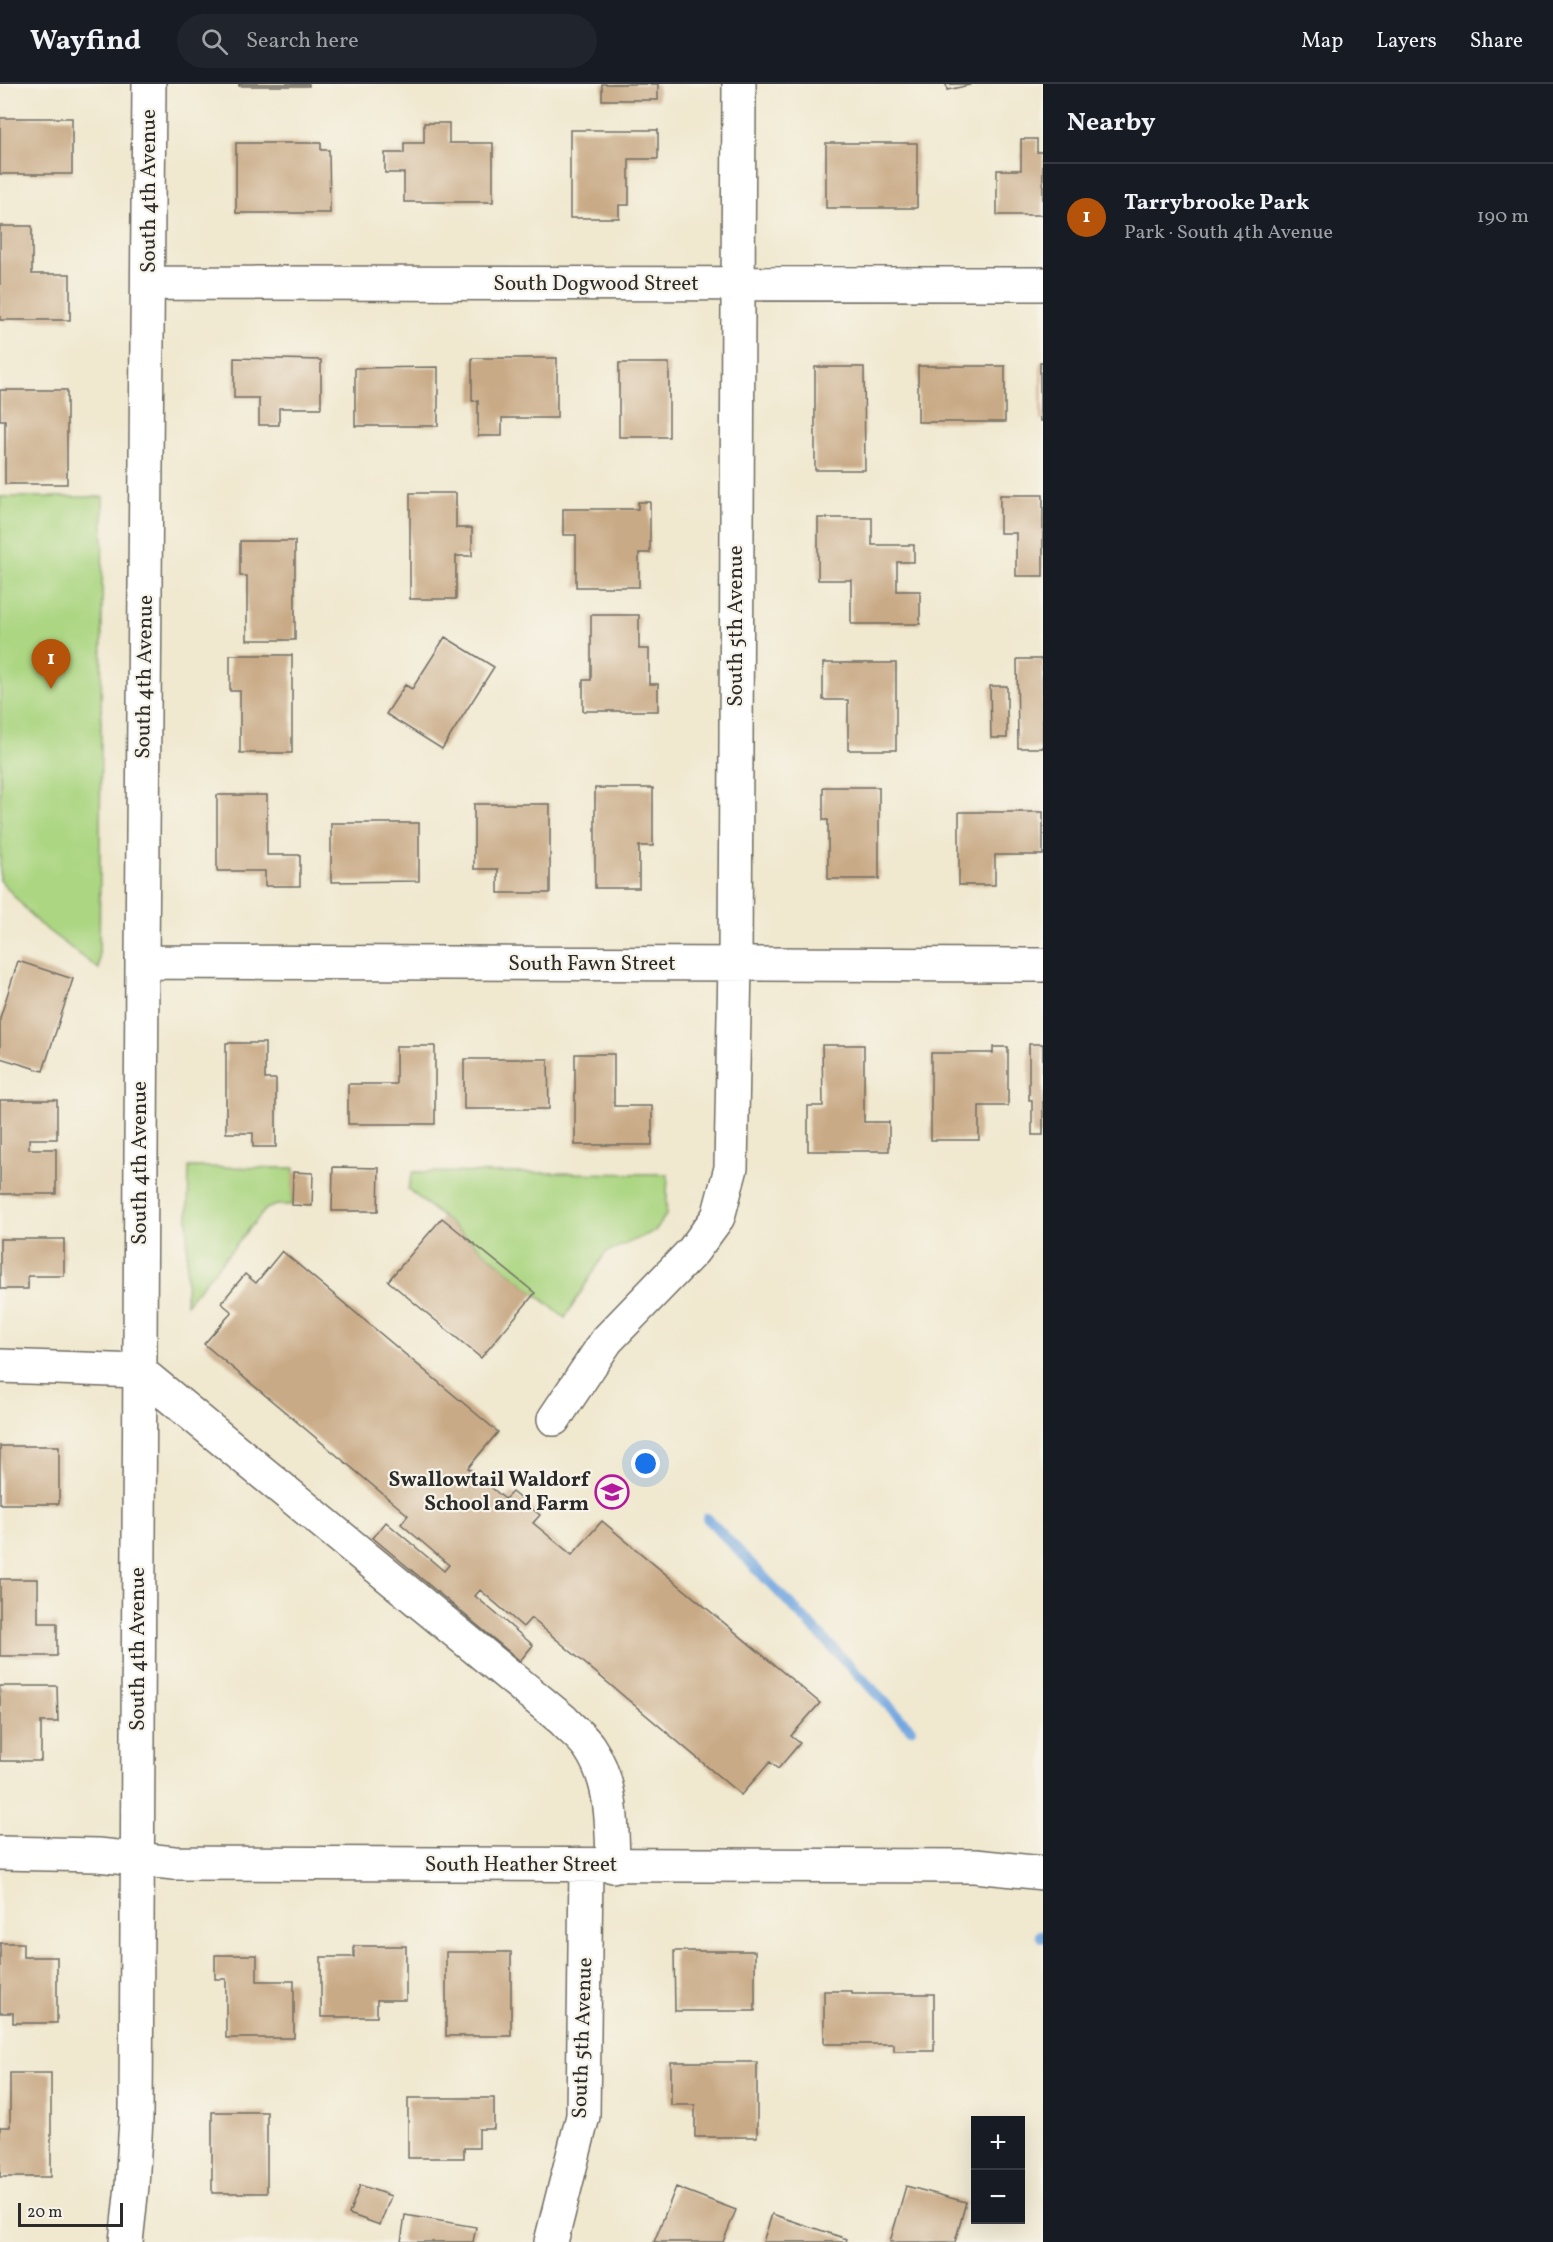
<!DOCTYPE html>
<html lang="en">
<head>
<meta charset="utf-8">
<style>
  body { margin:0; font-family:Vollkorn,serif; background:#20242c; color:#f1f3f6 }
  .controls { position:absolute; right:18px; bottom:18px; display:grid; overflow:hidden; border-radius:0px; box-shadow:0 6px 24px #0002 }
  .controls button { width:54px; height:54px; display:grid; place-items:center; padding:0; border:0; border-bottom:2px solid #363941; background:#171b24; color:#f1f3f6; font:30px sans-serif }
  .scale { position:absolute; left:18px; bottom:15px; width:105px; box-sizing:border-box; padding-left:6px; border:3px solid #2b2b2b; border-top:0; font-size:16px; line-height:21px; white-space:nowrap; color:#2b2b2b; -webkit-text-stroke:4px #f7f3e8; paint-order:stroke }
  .you { position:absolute; left:646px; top:1380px; width:21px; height:21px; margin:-15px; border:4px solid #fff; border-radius:50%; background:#1a73e8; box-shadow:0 0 0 9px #1a73e833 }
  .badge { display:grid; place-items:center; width:39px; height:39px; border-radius:50%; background:#b45309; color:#fff; font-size:20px; font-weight:700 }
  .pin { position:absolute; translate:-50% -50px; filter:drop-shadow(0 2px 3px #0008) }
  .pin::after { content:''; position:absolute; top:32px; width:21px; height:18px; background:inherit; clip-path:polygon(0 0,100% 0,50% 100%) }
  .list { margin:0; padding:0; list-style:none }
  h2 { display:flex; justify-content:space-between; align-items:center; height:78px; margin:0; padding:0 24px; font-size:26px }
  h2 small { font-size:20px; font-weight:400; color:#9ea1a6 }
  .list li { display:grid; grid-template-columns:39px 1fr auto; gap:18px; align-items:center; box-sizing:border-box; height:108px; padding:0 24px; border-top:2px solid #363941 }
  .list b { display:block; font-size:22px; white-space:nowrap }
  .list p { margin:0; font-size:20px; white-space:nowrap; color:#9ea1a6 }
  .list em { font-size:20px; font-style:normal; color:#9ea1a6 }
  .icon { flex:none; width:33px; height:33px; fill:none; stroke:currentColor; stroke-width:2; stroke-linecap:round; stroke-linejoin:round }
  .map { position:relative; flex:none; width:1043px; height:2158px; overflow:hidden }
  header { display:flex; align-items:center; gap:36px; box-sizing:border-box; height:84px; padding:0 30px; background:#171b24; border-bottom:2px solid #363941 }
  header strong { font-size:28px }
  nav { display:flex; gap:33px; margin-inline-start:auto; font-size:21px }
  .search { width:420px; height:54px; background:#20242c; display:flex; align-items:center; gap:15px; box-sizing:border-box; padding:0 21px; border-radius:33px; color:#9ea1a6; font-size:22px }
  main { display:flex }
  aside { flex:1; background:#171b24 }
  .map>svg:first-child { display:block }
  .green { fill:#acd682; stroke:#6c8056; stroke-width:1.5 }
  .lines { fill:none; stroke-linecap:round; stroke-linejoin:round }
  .stream { stroke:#73a7e0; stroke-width:10 }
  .building { fill:#c9aa86 }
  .minor-casing { stroke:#706d64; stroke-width:36 }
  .minor { stroke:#fff; stroke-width:33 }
  .labels { text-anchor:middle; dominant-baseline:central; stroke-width:4.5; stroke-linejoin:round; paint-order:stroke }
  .street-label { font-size:21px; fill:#2b2b2b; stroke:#f7f3e8 }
  .poi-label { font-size:21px; font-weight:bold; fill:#2b2b2b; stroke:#f7f3e8; text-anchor:end }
</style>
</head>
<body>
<header>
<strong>Wayfind</strong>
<div class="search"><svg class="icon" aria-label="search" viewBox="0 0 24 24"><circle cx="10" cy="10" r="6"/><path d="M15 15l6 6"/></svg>Search here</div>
<nav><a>Map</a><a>Layers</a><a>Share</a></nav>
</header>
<main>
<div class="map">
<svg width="1043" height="2158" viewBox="0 0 1043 2158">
  <rect width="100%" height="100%" fill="#f7f3e8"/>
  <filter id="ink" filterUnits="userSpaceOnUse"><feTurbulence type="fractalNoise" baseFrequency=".0167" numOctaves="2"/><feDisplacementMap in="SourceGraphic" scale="12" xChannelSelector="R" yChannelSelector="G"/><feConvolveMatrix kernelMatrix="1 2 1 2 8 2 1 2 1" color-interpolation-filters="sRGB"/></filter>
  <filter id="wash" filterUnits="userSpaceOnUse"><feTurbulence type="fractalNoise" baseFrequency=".008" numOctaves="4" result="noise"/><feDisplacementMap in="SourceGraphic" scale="24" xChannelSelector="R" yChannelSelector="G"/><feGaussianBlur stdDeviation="1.35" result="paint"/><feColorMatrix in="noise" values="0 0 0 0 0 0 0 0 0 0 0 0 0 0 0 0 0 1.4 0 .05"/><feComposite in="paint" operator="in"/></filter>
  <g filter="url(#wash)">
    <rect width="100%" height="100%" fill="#f0e8cf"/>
    <!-- green -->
    <path class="green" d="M0,413h103l-4,472 -61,-46 -38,-43z
      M189,1083l105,1 -2,37h-15l-11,4 -80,95z
      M413,1088l255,2 -2,41 -11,16 -50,22 -40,65 -157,-129z"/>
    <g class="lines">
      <!-- stream -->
      <path class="stream" d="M707,1434l204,211
        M1040,1851l3,3"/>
    </g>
    <g id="blocks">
      <!-- building -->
      <path class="building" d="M239,0h70v2h-70z
        M602,0h56v16h-56z
        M946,0h24v1l-23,5z
        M0,34h72v56h-72z
        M424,39h25v20h44v59h-89v-29h-19v-20h19v-10h20z
        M570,46h88v29h-29v46h-10v13h-49z
        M1021,55h16v13h6v63h-46v-45h24z
        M236,59h85v7h8l1,63h-94z
        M826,59h91v65h-91z
        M0,142h32v48h38v46h-70z
        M234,274l87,2v48h-42v17h-20v-27h-25z
        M472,274h85v60h-55v18h-24v-35h-6z
        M1040,278h3v59h-3z
        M619,279h50v74h-50z
        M918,282h87v56h-87z
        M438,283v59h-83v-58z
        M815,283h49l1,103h-50z
        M0,306h67v94h-62v-64h-5z
        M410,409h46v35h16v28h-16v43h-46z
        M1000,411h43v81h-27v-43h-16z
        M638,418h12v51h-11v34h-63v-52h-13v-26h75z
        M818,434h54v27h42v17h-17v29h23v33h-69v-44h-33z
        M240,457h55v99h-48v-64h-7z
        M591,531h48v34h10v35h9v27h-75v-31h8z
        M445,553l49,30 -52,82 -56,-35 19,-29 7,4z
        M230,571h62v98h-52v-62h-10z
        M1017,575h26v89h-25z
        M823,579h73v87h-48v-50h-25z
        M990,602h17v52h-16z
        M823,703h56v92h-51v-59h-5z
        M595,704h58v58h-14v42h-44z
        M217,711h50v60h33v31h-35v-15h-48z
        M474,720h76v89h-52v-24h-24z
        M959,728h84v43h-48v30h-36z
        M331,739h88v58l-88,1z
        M18,877l55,18 -30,92 -43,-13v-40z
        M226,959h39v36h11v68h-23v-14h-27z
        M1029,960h14v91h-11v-35h-3z
        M822,961h42v77h25v29h-81v-45h15z
        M396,962h39v78h-87v-40h48z
        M993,963h15v59h-29v34h-48v-87h62z
        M575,970h39v52h38v39h-77z
        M464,975h84l1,50h-85z
        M0,1016h57v39h-28v10h27v45h-56z
        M333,1083l46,1 -1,43h-46z
        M293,1088l20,1 -1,33 -20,-1z
        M442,1134l93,75 -54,65 -93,-77z
        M0,1155h64v37h-36v13h-28z
        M282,1167l216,181 -30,36 37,31 7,-7 28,23 -7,8 39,32 30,-34 218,182 -29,33 9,7 -22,26 -8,-7 -29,33 -210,-177 -8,9 -43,-37 -5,6 58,49 -13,16 -147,-123 13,-16 58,49 5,-6 -48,-41 7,-9 -204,-171 28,-32 -11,-9 24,-29 11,9z
        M0,1362h59v58h-59z
        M0,1495h38v44h19v33h-57z
        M0,1602h57l1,36h-17v39h-41z
        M0,1859h23v14h34v66h-44v-10h-13z
        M354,1862h52v54h-29v17h-56v-60h33z
        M674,1867h81v60h-80z
        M446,1868h65v84h-65z
        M215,1871h42v26h37v57h-68v-59h-11z
        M824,1907h28v3h82v57h-40v-7h-70z
        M671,1978h86v75h-62v-32h-24z
        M10,1989h41v104h-51v-50h10z
        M408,2014h86v31h-15v19h-15v10h-56z
        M212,2028h55v81h-55z
        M360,2101l31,11 -11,29 -31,-11z
        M906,2102l60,16 -11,40h-65z
        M676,2103l60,23 -13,32h-69z
        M772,2130l75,25 -1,3h-83z
        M405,2131l71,12 -3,15h-72z"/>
    </g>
  </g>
  <g filter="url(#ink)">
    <use href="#blocks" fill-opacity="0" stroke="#706d64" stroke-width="1.5"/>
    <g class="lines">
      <defs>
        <path id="minor" d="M148,199l895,1
          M142,878l901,3
          M0,1282l139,5
          M139,1287l424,349c8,9 19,17 26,27 24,35 23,78 24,119
          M554,1335l53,-79 86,-89 25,-34 13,-49 4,-204 4,-880
          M0,1769l98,2 76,8 801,3 68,7
          M126,2158l6,-56 4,-67 6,-1157 7,-878
          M551,2158l32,-126 3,-250"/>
      </defs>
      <!-- minor casing -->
      <use href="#minor" class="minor-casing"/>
      <!-- minor -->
      <use href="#minor" class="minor"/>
    </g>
  </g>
  <!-- icons -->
  <defs>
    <symbol id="school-ring" viewBox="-11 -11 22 22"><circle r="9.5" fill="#f7f3e8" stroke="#b5179e" stroke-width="1.5"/><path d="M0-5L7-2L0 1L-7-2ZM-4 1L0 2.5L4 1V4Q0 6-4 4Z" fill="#b5179e"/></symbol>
  </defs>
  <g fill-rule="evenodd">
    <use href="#school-ring" x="593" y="1389" width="38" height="38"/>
  </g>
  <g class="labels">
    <!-- street labels -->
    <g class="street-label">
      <text transform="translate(149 107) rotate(-90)">South 4th Avenue</text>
      <text x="596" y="200">South Dogwood Street</text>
      <text transform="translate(736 542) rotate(-90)">South 5th Avenue</text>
      <text transform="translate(145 593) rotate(-89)">South 4th Avenue</text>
      <text x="592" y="880">South Fawn Street</text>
      <text transform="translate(140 1079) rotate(-90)">South 4th Avenue</text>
      <text transform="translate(138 1565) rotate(-90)">South 4th Avenue</text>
      <text x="521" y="1781">South Heather Street</text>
      <text transform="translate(583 1954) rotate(-88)">South 5th Avenue</text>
    </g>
    <!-- poi labels -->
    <g class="poi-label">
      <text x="589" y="1396">Swallowtail Waldorf<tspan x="589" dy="24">School and Farm</tspan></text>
    </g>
  </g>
</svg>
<div class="controls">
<button>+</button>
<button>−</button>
</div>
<div class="scale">20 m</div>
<div class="you"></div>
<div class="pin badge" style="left:51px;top:605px">1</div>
</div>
<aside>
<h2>Nearby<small></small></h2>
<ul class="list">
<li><span class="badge">1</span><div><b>Tarrybrooke Park</b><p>Park · South 4th Avenue</p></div><em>190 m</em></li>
</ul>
</aside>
</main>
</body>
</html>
